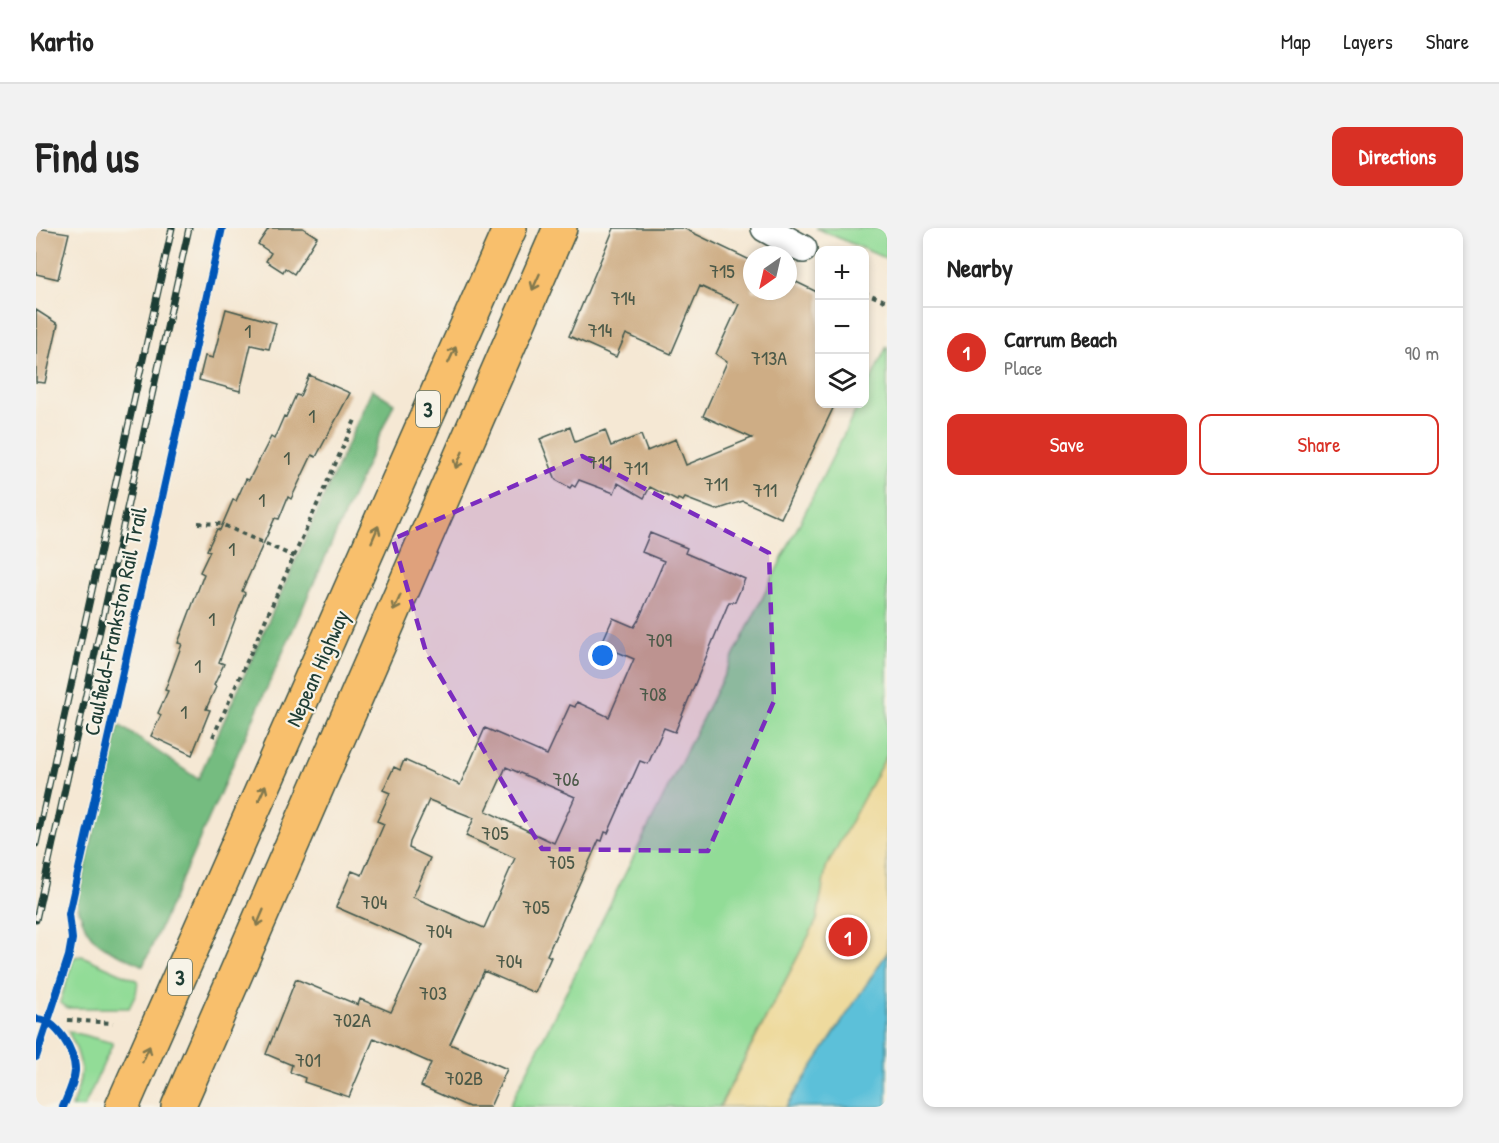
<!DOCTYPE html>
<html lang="en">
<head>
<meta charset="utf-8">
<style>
  body { margin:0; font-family:"Patrick Hand",sans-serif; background:#f2f2f2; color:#222 }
  .controls { position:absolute; right:18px; top:18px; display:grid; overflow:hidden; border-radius:12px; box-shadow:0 3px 9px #0003 }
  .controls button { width:54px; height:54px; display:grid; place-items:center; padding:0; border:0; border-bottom:2px solid #e0e0e0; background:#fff; color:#222; font:30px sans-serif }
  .compass { position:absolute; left:707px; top:18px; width:54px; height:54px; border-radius:50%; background:#fff; box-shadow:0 3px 9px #0003; rotate:214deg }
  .you { position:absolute; left:567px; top:428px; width:21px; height:21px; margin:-15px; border:4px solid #fff; border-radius:50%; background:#1a73e8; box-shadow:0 0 0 9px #1a73e833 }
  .badge { display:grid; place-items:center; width:39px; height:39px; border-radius:50%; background:#d93025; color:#fff; font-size:20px; font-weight:700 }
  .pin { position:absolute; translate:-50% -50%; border:3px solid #fff; box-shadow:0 2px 6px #0006 }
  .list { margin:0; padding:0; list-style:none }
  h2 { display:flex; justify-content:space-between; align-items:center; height:78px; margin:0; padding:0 24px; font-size:26px }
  h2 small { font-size:20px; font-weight:400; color:#767676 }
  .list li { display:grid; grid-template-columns:39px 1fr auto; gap:18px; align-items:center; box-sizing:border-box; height:90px; padding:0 24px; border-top:2px solid #e0e0e0 }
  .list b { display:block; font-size:22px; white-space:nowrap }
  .list p { margin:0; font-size:20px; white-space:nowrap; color:#767676 }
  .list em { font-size:20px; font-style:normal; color:#767676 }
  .actions { display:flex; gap:12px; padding:18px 24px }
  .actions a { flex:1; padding:14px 0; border:2px solid #d93025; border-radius:12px; text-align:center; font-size:21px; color:#d93025 }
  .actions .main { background:#d93025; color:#fff }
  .icon { flex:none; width:33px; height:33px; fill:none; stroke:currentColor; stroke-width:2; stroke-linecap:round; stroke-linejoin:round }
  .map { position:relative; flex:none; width:851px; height:879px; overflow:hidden; border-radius:12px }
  header { display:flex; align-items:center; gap:36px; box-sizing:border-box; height:84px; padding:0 30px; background:#fff; border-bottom:2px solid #e0e0e0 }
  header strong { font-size:28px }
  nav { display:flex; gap:33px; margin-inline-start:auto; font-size:21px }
  .intro { display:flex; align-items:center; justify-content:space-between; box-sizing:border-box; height:144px; padding:0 36px }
  h1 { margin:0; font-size:42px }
  .button { padding:15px 27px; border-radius:12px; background:#d93025; color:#fff; font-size:21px; font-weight:700 }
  main { display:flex; gap:36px; padding:0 36px }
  aside { flex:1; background:#fff; border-radius:12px; box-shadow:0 3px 9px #0003 }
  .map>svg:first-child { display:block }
  .green { fill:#92dc97; stroke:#588c66; stroke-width:1.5 }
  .forest { fill:#75bc80; stroke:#4a7c5a; stroke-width:1.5 }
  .sand { fill:#eeda9e; stroke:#868c69; stroke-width:1.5 }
  .water { fill:#5bc0d9; stroke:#3d7e86; stroke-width:1.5 }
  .building { fill:#cead85; fill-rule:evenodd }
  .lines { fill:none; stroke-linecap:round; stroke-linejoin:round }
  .minor-casing { stroke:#3f574c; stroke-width:30 }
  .highway-casing { stroke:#3f574c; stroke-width:36 }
  .path { stroke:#3f574c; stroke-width:4; stroke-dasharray:4.5 4.5; stroke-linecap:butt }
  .minor { stroke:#fff; stroke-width:27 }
  .highway { stroke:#f8bf6c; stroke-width:33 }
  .rail-casing { stroke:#1f3d34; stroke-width:7 }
  .rail { stroke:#f7f3e8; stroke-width:4.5; stroke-dasharray:14; stroke-linecap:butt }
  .cycleway-casing { stroke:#f7f3e8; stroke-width:11 }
  .cycleway { stroke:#0057b8; stroke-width:8 }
  .oneway { stroke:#81784d }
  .marked { fill:#7b2cbf; fill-opacity:0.2; stroke:#7b2cbf; stroke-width:4.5; stroke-dasharray:12 8; stroke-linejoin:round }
  .labels { text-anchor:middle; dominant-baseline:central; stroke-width:4.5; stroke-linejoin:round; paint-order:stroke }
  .number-label { font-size:20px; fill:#4b5948 }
  .shield { fill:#f7f3e8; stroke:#60746a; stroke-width:1.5 }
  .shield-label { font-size:21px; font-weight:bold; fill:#1f3d34 }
  .street-label { font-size:22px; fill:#1f3d34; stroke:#f7f3e8 }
</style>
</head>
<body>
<header>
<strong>Kartio</strong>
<nav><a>Map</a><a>Layers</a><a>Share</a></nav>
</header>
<div class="intro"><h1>Find us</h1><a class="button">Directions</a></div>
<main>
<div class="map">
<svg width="851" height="879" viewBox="0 0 851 879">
  <rect width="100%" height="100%" fill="#f7f3e8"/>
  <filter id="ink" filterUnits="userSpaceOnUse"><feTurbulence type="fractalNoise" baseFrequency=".0167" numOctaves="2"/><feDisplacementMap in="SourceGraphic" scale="12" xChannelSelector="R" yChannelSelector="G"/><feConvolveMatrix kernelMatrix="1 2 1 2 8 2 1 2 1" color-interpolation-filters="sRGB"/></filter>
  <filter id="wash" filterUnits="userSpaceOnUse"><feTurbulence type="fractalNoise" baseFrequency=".008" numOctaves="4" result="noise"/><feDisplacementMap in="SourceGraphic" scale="24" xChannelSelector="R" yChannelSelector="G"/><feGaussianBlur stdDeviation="1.35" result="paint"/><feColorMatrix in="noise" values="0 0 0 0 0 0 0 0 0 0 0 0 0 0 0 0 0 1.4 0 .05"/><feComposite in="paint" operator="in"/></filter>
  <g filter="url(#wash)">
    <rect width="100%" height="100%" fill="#f5e8d4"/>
    <!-- green -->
    <path class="green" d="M780,0h71v31z
      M851,118v409l-61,113 -9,52 -98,187h-210l350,-703h5l1,-12z
      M46,728l56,25 -2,13 -7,14h-62l-7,-6 14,-45z
      M32,803l45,12 -29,64h-13c14,-31 13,-46 -3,-76z"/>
    <!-- forest -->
    <path class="forest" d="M336,161l22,14 -251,563c-39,-20 -55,-18 -66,-64l42,-177 79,54z"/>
    <!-- sand -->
    <path class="sand" d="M851,527v198l-101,154h-66l97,-187 9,-52z"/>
    <!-- water -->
    <path class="water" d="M851,725v154h-101z"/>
    <g id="blocks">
      <!-- building -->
      <path class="building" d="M0,0l33,5 -11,46 -22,-5z
        M233,0h34l14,9 -23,37 -9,-6 -2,4 -17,-11 5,-8 -13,-9z
        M578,0h69l69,33v30h36v-13l31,15v111h16l-54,114 -38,-17 -27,9 -31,-12 -2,3 -5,-2 -1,2 -27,-14 -6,11 -26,-15 -4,10 -35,-13 -4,7 -3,-2 -2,3 -14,-8 -16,-41 30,-12 5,15 30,-12 6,16 30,-11 6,16 29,-12 10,26 66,-27 -49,-22 24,-54 -11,-8 23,-50 -39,-18 -29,68 -45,-20 -10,23 -47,-21z
        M190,81l50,14 -7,26 -18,-4 -11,46 -41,-11 6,-24 8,2z
        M0,82l22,14 -13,59 -9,-1z
        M273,147l41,18 -34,64 -4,-2 -21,44 -3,-2 -9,22 -4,-1 -33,73 3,2 -26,69 5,2 -10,21 2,2 -10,22 4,1 -18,45 -41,-19 10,-21 -3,-2 10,-22 -3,-1 17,-46 -4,-1 26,-69 -4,-2 10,-21 -3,-1 10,-21 3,1 13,-30 3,1 10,-22 3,1 22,-43 3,2 10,-23 2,1 10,-22 4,1z
        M614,305l37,15 -2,5 60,26 -10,23h-6l-54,130 -11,-4 -16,36 -8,-3 -32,72 -3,-1 -3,9 -3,-1 -52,115 4,2 -16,36 -51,-22 -34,73 57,25 -17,38h-21l-48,-21 10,-23 -57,-25 -25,59 -45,-15 1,-4 -15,-6 2,-7 -26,-11 30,-75 62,26 2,-6 31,13 32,-67 -87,-38 16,-36 10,4 22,-51 -7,-3 13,-28 -7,-3 11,-23 6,3 4,-10 56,25 25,-57 62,27 23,-50 5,2 2,-5 32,15 25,-58 -33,-14 12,-27 21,9 5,-8 25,-58 -22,-9zM470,539l69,30 -21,46 -68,-32zM393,572l45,18 -8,18 49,22 -31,70 -71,-31 17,-39 -21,-10 1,-6z"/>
    </g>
  </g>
  <g filter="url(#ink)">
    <use href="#blocks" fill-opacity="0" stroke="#3f574c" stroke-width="1.5"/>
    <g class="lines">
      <defs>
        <path id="minor" d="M729,0l38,21"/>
        <path id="highway" d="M86,879l388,-879
          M142,879l382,-879"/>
      </defs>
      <!-- minor casing -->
      <use href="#minor" class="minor-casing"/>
      <!-- highway casing -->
      <use href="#highway" class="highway-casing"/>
      <!-- path -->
      <path class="path" d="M828,64l23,10
        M162,295l23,1 74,33
        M177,509l142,-317
        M32,792l45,3"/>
      <!-- minor -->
      <use href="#minor" class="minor"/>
      <!-- highway -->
      <use href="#highway" class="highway"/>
      <defs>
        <path id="rail" d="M0,616l136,-616
          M0,692l153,-692"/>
      </defs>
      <!-- rail casing -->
      <use href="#rail" class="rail-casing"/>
      <!-- rail -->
      <use href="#rail" class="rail"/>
      <defs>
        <path id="cycleway" d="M0,791c20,0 40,33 39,52 -1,13 -7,24 -12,36
          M0,829l33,-101 3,-17 -3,-25 153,-686"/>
      </defs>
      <!-- cycleway casing -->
      <use href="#cycleway" class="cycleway-casing"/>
      <!-- cycleway -->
      <use href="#cycleway" class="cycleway"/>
    </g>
    <!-- one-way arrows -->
    <defs><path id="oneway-shaft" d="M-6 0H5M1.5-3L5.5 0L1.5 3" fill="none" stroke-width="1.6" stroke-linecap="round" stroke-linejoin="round" transform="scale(1.5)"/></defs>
    <g class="oneway">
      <use href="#oneway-shaft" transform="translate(500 54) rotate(114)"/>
      <use href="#oneway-shaft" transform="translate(416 127) rotate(-65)"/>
      <use href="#oneway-shaft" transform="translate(423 232) rotate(113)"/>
      <use href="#oneway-shaft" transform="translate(339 306) rotate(-67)"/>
      <use href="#oneway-shaft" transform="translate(361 375) rotate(114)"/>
      <use href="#oneway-shaft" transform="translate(226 565) rotate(-66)"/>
      <use href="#oneway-shaft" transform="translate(224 690) rotate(113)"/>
      <use href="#oneway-shaft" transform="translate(110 826) rotate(-66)"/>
    </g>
  </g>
  <!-- marked area -->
  <path class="marked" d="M546,228l187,97 5,148 -66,150 -166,-2 -116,-197 -33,-113z"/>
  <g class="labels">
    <!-- number labels -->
    <g class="number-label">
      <text x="686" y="42">715</text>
      <text x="587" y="69">714</text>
      <text x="564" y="101">714</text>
      <text x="212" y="102">1</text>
      <text x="733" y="129">713A</text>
      <text x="276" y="187">1</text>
      <text x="251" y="229">1</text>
      <text x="564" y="233">711</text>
      <text x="600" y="239">711</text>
      <text x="680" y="255">711</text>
      <text x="729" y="261">711</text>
      <text x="226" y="271">1</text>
      <text x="196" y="320">1</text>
      <text x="176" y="390">1</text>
      <text x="623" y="411">709</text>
      <text x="162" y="437">1</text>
      <text x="617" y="465">708</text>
      <text x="148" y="483">1</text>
      <text x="530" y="550">706</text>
      <text x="459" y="604">705</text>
      <text x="525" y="633">705</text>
      <text x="338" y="673">704</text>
      <text x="500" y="678">705</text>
      <text x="403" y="702">704</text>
      <text x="473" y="732">704</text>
      <text x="397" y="764">703</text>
      <text x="316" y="791">702A</text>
      <text x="272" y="831">701</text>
      <text x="428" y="849">702B</text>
    </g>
    <!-- shield labels -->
    <g class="shield">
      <rect x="380" y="163" width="24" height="36" rx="4.5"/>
      <rect x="132" y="731" width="24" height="36" rx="4.5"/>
    </g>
    <g class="shield-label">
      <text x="392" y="181">3</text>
      <text x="144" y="749">3</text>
    </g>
    <!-- street labels -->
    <g class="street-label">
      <text transform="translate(79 393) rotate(-78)">Caulfield-Frankston Rail Trail</text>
      <text transform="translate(281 440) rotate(-66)">Nepean Highway</text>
    </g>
  </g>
</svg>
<div class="controls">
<button>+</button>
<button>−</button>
<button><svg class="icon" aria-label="layers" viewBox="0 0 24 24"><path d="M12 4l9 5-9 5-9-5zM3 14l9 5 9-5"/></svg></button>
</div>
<svg class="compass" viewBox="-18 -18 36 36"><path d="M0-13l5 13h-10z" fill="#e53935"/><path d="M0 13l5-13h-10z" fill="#767676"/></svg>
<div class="you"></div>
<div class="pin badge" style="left:812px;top:709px">1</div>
</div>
<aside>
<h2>Nearby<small></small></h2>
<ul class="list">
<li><span class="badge">1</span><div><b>Carrum Beach</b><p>Place</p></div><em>90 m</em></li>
</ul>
<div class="actions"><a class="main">Save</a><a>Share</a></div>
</aside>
</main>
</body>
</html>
